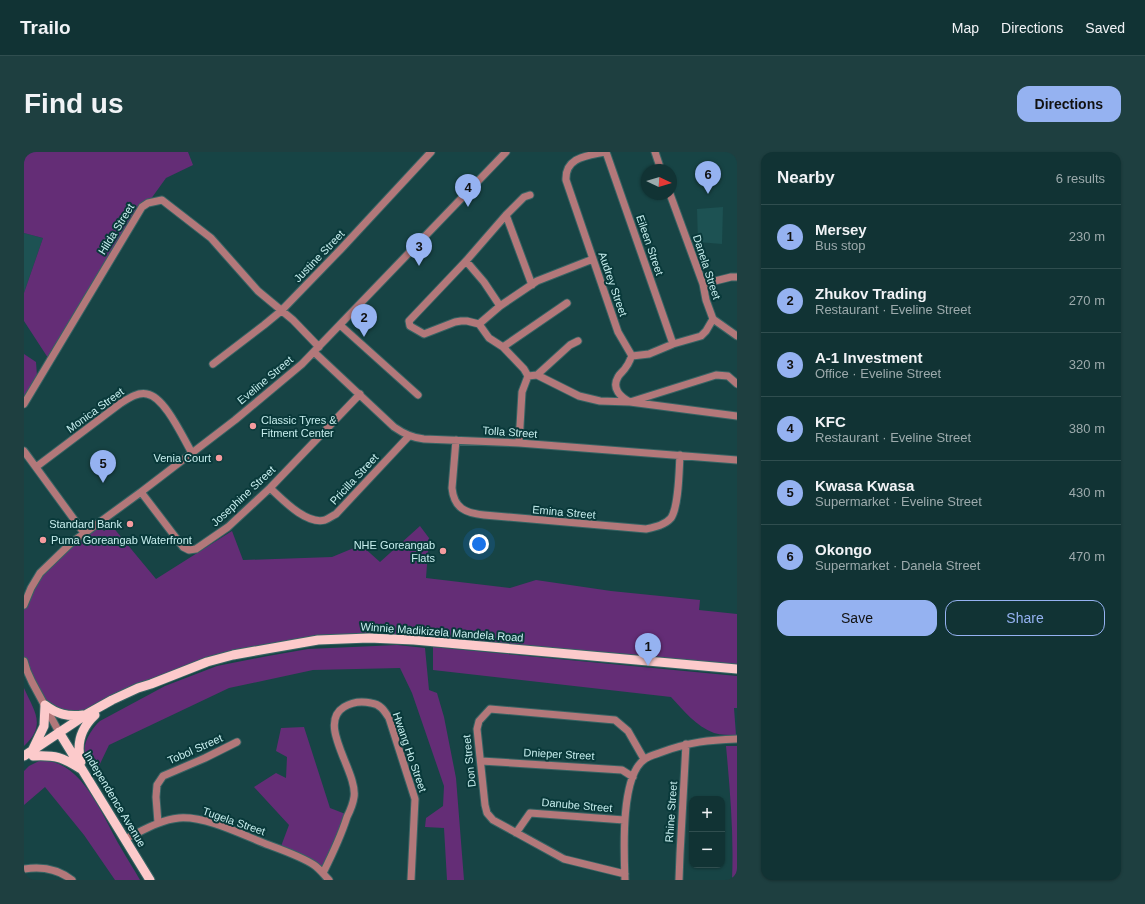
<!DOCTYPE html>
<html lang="en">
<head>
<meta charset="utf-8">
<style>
  body { margin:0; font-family:Helvetica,sans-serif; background:#1e3f40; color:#f1f3f6 }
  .controls { position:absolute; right:12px; bottom:12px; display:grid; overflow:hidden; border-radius:8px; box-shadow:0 1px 3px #0004 }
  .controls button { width:36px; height:36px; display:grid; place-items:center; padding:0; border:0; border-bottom:1px solid #304e4f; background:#113334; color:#f1f3f6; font:20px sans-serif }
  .compass { position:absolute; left:617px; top:12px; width:36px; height:36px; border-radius:50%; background:#113334; box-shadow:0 1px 3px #0004; rotate:94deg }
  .you { position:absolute; left:455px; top:392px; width:14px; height:14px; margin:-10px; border:3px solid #fff; border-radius:50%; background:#1a73e8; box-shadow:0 0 0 6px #1a73e833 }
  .badge { display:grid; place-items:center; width:26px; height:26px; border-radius:50%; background:#95b2f1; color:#111; font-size:13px; font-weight:700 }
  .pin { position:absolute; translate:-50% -33px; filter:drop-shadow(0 1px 2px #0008) }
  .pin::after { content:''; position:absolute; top:21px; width:14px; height:12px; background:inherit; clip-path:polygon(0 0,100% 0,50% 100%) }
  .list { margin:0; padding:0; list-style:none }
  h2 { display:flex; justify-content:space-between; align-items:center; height:52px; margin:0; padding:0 16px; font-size:17px }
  h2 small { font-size:13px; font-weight:400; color:#9caaac }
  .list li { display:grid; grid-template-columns:26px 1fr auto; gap:12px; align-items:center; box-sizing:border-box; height:64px; padding:0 16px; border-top:1px solid #304e4f }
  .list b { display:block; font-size:15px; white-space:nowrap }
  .list p { margin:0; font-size:13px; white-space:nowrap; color:#9caaac }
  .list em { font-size:13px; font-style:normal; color:#9caaac }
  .actions { display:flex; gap:8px; padding:12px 16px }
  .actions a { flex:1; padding:9px 0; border:1px solid #95b2f1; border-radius:12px; text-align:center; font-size:14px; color:#95b2f1 }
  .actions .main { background:#95b2f1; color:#111 }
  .map { position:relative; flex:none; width:713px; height:728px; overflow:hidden; border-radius:12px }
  header { display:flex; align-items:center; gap:24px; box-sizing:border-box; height:56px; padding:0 20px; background:#113334; border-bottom:1px solid #304e4f }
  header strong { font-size:19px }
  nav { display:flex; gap:22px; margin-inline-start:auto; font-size:14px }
  .intro { display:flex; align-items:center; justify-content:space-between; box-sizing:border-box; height:96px; padding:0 24px }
  h1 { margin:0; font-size:28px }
  .button { padding:10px 18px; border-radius:12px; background:#95b2f1; color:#111; font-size:14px; font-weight:700 }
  main { display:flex; gap:24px; padding:0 24px }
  aside { flex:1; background:#113334; border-radius:12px; box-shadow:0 1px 3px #0004 }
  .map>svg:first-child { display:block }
  .built { fill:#1d5253 }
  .green { fill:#642d76 }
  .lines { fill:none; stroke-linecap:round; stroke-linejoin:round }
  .minor-casing { stroke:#376363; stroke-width:9 }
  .major-casing { stroke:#376363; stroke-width:11 }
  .minor { stroke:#b3787a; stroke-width:7 }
  .major { stroke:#fccacb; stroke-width:9 }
  .poi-dot { fill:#f59b9e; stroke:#09393a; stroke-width:1.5 }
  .labels { text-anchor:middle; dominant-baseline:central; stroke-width:4; stroke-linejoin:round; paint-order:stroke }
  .street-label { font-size:11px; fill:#c7eeee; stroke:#09393a }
  .poi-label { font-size:11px; fill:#c7eeee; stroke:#09393a; text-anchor:end }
</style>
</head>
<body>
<header>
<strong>Trailo</strong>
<nav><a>Map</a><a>Directions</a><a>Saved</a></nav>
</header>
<div class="intro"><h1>Find us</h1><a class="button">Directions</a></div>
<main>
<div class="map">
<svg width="713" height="728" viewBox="0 0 713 728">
  <rect width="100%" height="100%" fill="#174445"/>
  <!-- built -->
  <path class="built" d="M699,55l-1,37 -24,-2 -1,-33z
    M0,81l19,5 -19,55z"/>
  <!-- green -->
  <path class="green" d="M0,0h164l5,13 -27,13 -18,25 -98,158 -26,-40v-28l19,-55 -19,-5z
    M0,202l12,8 1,14 -13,20z
    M73,372l7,7 8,-5 44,53 76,-48 11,29 89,-3 29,-12 19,17 40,-36 9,12 -3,40 84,10 26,-8 75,11 89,9 -1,10 38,4v55l-393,-31 -137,24 -125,54 -37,-11 -21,-44v-56l16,-32z
    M373,493l28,3 4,42 8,3 7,24 12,61 8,102h-17l-3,-52 -19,-1 1,-9 17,-12 1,-20 -32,-93 -12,-25 -87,2 -84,18 -120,57 -11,23c-4,-4 -11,-9 -13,-15 -3,-10 8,-26 15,-32l65,-35 52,-20 51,-10 40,-7z
    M409,495l304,29v32h-3l2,27c-7,0 -15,0 -22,-2 -18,-7 -30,-22 -43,-36l-238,-27z
    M0,536c10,23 23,37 0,58z
    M280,575l26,81 18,7 -25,58 -43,-24 9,-24 -35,-38 22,-14 10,5 1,-21 -11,-6 5,-23z
    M702,594h11v134h-5c2,-45 -2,-90 -6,-134z
    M15,609c43,-4 64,57 82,87 6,11 13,21 19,32h-25l-31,-45 -39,-48 -21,18v-34l5,-5z"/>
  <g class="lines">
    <defs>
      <path id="minor" d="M581,0c-18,4 -40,5 -39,28l52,152 14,24 17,-2 24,-10 28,-8 5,-5 7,-12
        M582,0l67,192
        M631,0l6,18
        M646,42l33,90 3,16 7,19 24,17
        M482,63l26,70
        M442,109l18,21 16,24
        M679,132l28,-7h6
        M455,172l21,-18 37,-25 56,-22
        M316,173l78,70
        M479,195l64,-44
        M290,200l80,75c10,7 18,11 30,12l95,4 218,17
        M608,204c-2,3 -3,8 -6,11 -2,4 -6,6 -8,10 -7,12 3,20 12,25l86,-27 12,1 9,8
        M189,212l51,-39 17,-14 60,-62 90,-97
        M513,223l33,-30 8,-4
        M504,224l9,-1 42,21 21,5 30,1 107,14
        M0,252l118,-197 6,-4 14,-3 49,38 47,53 35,29 26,27
        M432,288l-4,48c2,20 13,25 32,27l162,14c9,-2 19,-4 25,-11 8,-12 8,-48 9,-63
        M495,291l3,-51 6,-16 -4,-7 -21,-22 -14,-9 -10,-14 -12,-3h-6l-6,1 -31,12 -14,-8 -1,-5 57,-60 40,-46 18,-18 6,-2
        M0,299l60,82
        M12,315l85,-64c8,-5 17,-11 26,-9 18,3 36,44 45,59
        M246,336c12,11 36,37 55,32 3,-1 7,-4 11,-6l73,-78
        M117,340l42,55 6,3 7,-1 32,-22 42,-39 90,-94
        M0,453l7,-17 9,-15 31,-30 70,-51 94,-72 67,-56 204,-212
        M0,509l3,10 5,11 27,50
        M457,609l141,9 11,7
        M134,671l-2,-26 1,-12 6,-9 42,-18 32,-16
        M492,681l14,-20 94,7
        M101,687c17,-8 34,-19 54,-21 27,-2 62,16 87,26 16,6 34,12 48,21 6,4 10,10 15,15
        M0,717c18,-3 34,0 48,11
        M299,721c9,-18 18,-37 24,-56 3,-6 6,-13 7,-20 4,-25 -38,-73 -10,-90 8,-5 18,-6 27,-4 9,1 13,7 18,15l26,81 -4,81
        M601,722l-61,-15 -71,-39 -6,-7 -2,-8 -8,-76 2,-8 11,-12 125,11 13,11 16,28
        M601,728c-1,-27 -5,-105 20,-121 4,-3 12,-5 17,-7 27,-10 47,-12 75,-13
        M655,728l1,-26 6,-110"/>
      <path id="major" d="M21,553c12,9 22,12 38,10
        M35,580l91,148
        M9,597l11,-23 1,-21
        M0,604l63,-42 25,-14 26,-12 13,-4 56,-22 26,-7 85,-15 51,-2 45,2 323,29
        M9,604c23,-1 29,1 48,13
        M57,610c-5,-18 0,-34 14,-47"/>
    </defs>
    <!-- minor casing -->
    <use href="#minor" class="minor-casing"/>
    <!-- major casing -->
    <use href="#major" class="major-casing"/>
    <!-- minor -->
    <use href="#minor" class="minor"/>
    <!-- major -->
    <use href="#major" class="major"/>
  </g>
  <!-- markers -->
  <g class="poi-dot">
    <circle cx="229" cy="274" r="4"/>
    <circle cx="195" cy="306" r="4"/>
    <circle cx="106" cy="372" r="4"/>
    <circle cx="19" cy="388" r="4"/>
    <circle cx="419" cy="399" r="4"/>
  </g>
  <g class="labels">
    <!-- street labels -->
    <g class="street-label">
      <text transform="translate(92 77) rotate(-58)">Hilda Street</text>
      <text transform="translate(626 93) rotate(71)">Eileen Street</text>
      <text transform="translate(295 104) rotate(-46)">Justine Street</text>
      <text transform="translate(683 115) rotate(72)">Danela Street</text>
      <text transform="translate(589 132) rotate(71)">Audrey Street</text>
      <text transform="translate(241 228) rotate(-40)">Eveline Street</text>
      <text transform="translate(71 258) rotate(-36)">Monica Street</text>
      <text transform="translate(486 280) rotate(4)">Tolla Street</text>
      <text transform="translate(330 327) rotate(-47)">Pricilla Street</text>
      <text transform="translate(219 344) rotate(-43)">Josephine Street</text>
      <text transform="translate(540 360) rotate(5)">Emina Street</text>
      <text transform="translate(418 480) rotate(4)">Winnie Madikizela Mandela Road</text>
      <text transform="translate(171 597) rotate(-24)">Tobol Street</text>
      <text transform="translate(386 600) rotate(71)">Hwang Ho Street</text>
      <text transform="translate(535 602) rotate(3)">Dnieper Street</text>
      <text transform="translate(445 609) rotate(-96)">Don Street</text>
      <text transform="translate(91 647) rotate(59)">Independence Avenue</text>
      <text transform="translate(553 653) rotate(5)">Danube Street</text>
      <text transform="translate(647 660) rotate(-86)">Rhine Street</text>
      <text transform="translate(210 669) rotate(19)">Tugela Street</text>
    </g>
    <!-- poi labels -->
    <g class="poi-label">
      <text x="237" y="268" text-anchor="start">Classic Tyres &amp;<tspan x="237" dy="13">Fitment Center</tspan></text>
      <text x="187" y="306">Venia Court</text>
      <text x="98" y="372">Standard Bank</text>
      <text x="27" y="388" text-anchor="start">Puma Goreangab Waterfront</text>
      <text x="411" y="393">NHE Goreangab<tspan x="411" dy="13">Flats</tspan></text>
    </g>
  </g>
</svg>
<div class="controls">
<button>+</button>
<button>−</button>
</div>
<svg class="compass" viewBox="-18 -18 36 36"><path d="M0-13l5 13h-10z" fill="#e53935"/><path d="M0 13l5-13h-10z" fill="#9caaac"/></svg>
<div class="you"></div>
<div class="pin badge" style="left:624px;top:514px">1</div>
<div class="pin badge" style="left:340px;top:185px">2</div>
<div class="pin badge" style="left:395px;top:114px">3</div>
<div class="pin badge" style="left:444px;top:55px">4</div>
<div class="pin badge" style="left:79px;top:331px">5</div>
<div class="pin badge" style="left:684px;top:42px">6</div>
</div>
<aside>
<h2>Nearby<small>6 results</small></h2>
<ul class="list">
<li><span class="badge">1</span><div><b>Mersey</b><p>Bus stop</p></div><em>230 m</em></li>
<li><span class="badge">2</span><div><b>Zhukov Trading</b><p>Restaurant · Eveline Street</p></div><em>270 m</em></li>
<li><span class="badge">3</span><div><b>A-1 Investment</b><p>Office · Eveline Street</p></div><em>320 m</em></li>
<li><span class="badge">4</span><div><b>KFC</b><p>Restaurant · Eveline Street</p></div><em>380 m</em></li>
<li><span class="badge">5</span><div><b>Kwasa Kwasa</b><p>Supermarket · Eveline Street</p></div><em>430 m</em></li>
<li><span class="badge">6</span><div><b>Okongo</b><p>Supermarket · Danela Street</p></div><em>470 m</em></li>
</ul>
<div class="actions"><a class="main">Save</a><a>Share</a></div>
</aside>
</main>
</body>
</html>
